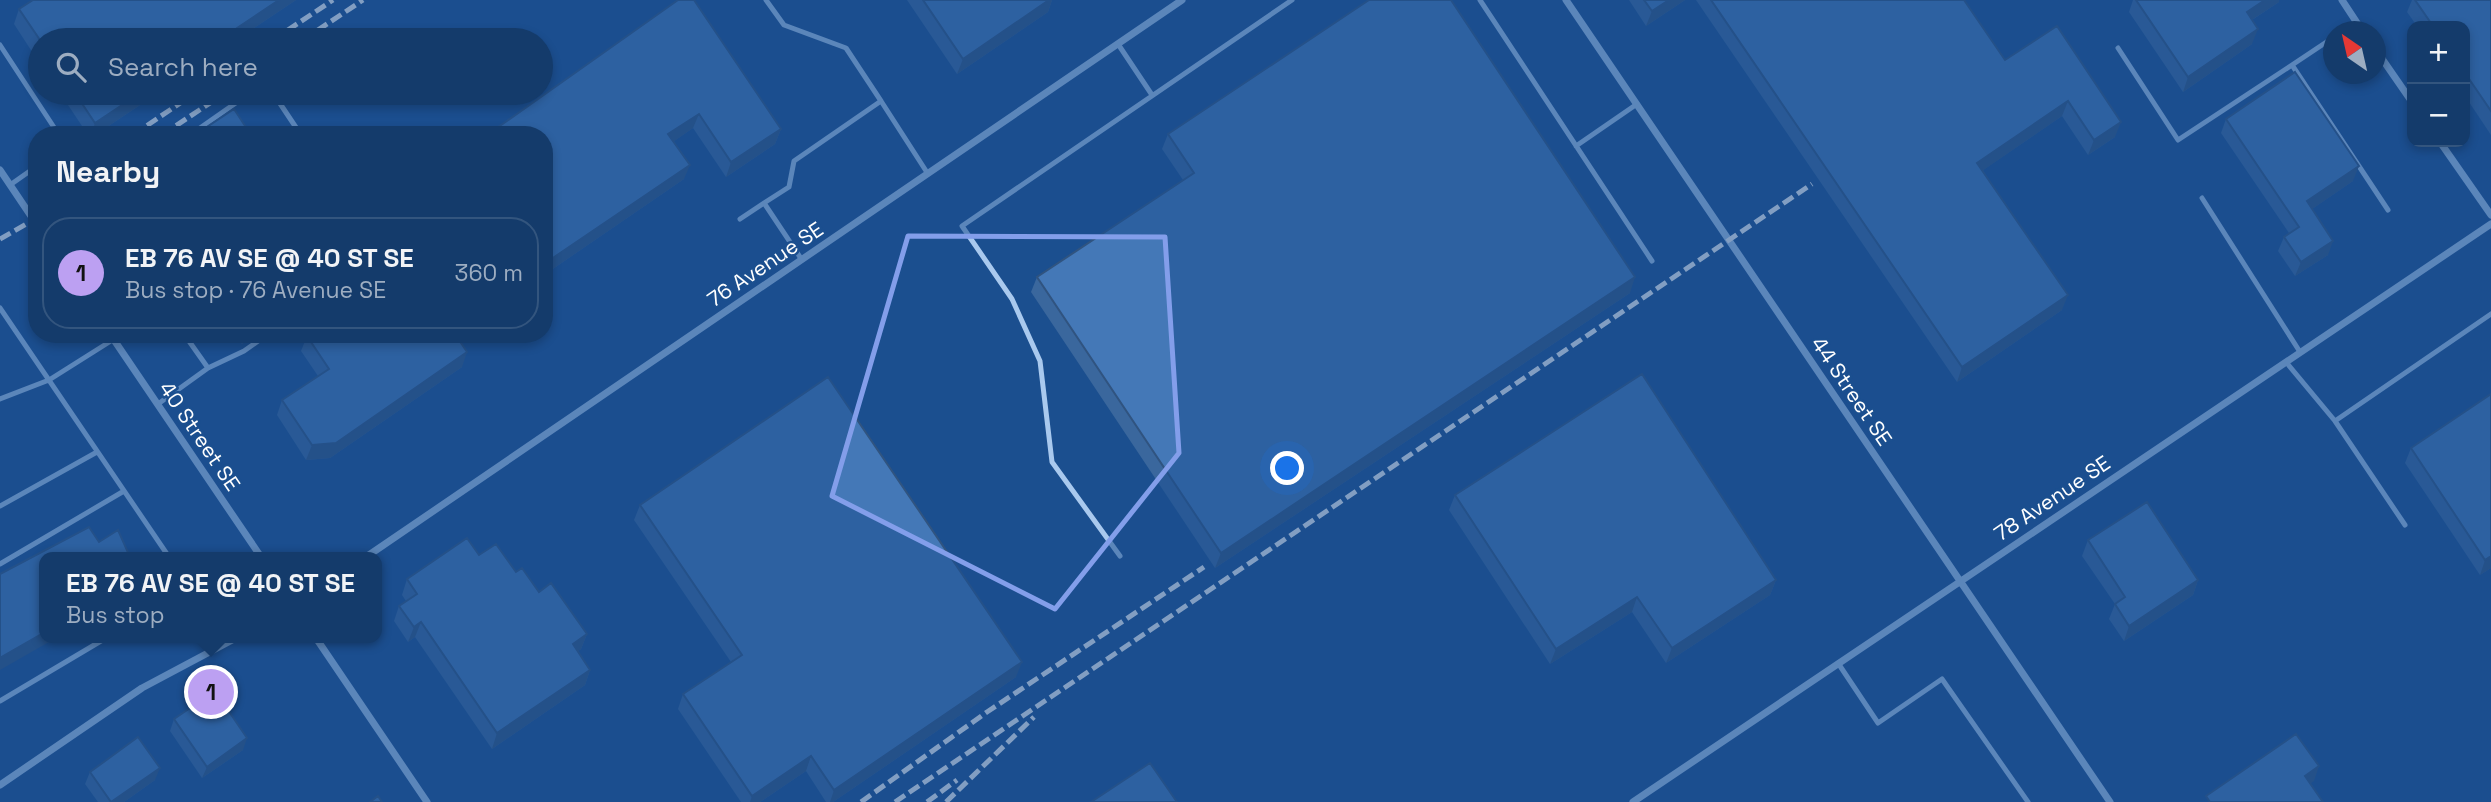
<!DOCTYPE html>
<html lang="en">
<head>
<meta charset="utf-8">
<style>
  body { margin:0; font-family:"Space Grotesk",sans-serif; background:#1d4271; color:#f1f3f6 }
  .controls { position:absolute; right:21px; top:21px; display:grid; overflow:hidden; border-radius:14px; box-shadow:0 4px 10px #0003 }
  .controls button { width:63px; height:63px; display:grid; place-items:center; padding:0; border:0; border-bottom:2px solid #33557e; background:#143b6b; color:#f1f3f6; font:35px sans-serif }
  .compass { position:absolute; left:2323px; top:21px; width:63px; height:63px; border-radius:50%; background:#143b6b; box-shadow:0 4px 10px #0003; rotate:326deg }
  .you { position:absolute; left:1288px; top:469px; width:24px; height:24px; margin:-18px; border:5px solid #fff; border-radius:50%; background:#1a73e8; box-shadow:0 0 0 10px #1a73e833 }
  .badge { display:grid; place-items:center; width:46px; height:46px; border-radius:50%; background:#bca0f2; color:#111; font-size:23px; font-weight:700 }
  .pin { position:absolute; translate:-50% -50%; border:4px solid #fff; box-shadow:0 2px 7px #0006 }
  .popup { position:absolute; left:39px; top:552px; width:343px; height:91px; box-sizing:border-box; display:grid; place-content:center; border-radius:14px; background:#143b6b; filter:drop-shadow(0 2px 5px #0005); font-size:23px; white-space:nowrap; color:#9dadc1 }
  .popup b { font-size:26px; color:#f1f3f6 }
  .popup::after { content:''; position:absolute; left:50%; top:100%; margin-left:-14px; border:14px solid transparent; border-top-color:#143b6b }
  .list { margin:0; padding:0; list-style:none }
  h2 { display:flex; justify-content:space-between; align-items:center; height:91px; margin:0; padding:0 28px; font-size:30px }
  h2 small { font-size:23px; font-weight:400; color:#9dadc1 }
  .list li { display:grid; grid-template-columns:46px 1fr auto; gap:21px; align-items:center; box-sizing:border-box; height:112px; margin:0 14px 14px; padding:0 14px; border:2px solid #33557e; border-radius:28px }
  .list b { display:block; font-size:26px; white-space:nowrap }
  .list p { margin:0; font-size:23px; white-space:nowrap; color:#9dadc1 }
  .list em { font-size:23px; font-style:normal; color:#9dadc1 }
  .icon { flex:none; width:38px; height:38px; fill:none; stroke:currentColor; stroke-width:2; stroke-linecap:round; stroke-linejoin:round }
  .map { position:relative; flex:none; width:2491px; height:802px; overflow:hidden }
  .search { position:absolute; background:#143b6b; box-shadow:0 4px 10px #0003; left:28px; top:28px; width:525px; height:77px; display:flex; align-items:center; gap:18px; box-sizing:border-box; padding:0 24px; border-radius:38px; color:#9dadc1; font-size:26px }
  .panel { position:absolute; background:#143b6b; box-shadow:0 4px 10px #0003; left:28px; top:126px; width:525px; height:217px; border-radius:28px }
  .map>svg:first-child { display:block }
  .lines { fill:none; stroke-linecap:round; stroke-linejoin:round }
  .service { stroke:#a9c9ee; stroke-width:5 }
  .minor { stroke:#a9c9ee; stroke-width:7 }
  .rail { stroke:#fff; stroke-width:5; stroke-dasharray:12 5; stroke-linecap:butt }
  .wall { fill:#3a679d }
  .shaded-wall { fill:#305480 }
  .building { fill:#4478b7; stroke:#305480; stroke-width:2 }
  .marked { fill:none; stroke:#839eea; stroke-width:5; stroke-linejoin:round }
  .labels { text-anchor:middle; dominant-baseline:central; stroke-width:5; stroke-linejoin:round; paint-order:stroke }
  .street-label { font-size:21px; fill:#fff; stroke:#1b4f8f }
</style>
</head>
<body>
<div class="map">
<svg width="2491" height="802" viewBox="0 0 2491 802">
  <rect width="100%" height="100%" fill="#1b4f8f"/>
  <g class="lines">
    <!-- service -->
    <path class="service" d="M766,0l18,25 62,23 35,53
      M1480,0l172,261
      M2342,32l14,-10
      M2334,37l-42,28 96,145
      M1118,44l34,51
      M0,45l59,90
      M2118,48l60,92 114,-75
      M273,93l28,42
      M190,135l60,-42
      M1576,146l61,-42
      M10,185l27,-19
      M2202,198l98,154
      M764,203l25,-16 5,-26 87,-60 47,73
      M740,219l24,-16 38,57
      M0,308l169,249
      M2286,362l49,59 70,104
      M208,368l36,-17 24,-17
      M0,399l49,-19 65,-41
      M158,404l50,-36 -24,-34
      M2335,421l156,-107
      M0,506l97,-54
      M1120,556l-68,-94 -12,-101 -28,-62 -50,-73 330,-226
      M0,564l124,-73
      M1838,663l40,60 64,-44 86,123
      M0,701l106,-63"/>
    <!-- minor -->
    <path class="minor" d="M1566,0l544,802
      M2342,0l21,32
      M2376,50l36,52
      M2440,142l51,73
      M0,170l37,55
      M110,334l151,223
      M366,557l816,-557
      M316,638l111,164
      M0,785l142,-97 94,-50
      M1633,802l858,-578"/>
    <!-- rail -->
    <path class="rail" d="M273,40l60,-40
      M303,40l60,-40
      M133,135l62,-42
      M162,135l63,-42
      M0,239l37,-21
      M861,802l126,-90 217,-145
      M895,802l917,-618
      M927,802l30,-22
      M946,802l88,-85"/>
  </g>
  <!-- wall -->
  <path class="wall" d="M33,0h263l-60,40h-196v24l-26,-40 5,-15z
    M678,0l103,129 -6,15 -49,33 -33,-49 -19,13 10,38 -140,96v-140z
    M907,0h145l-4,12 -91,62z
    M1629,0h56l-39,26z
    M1696,0h268l41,60 52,-34 58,111 -27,18 -26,-39 -79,54 79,140 -105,72z
    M2133,0h146v2l-27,18v24l-69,48 -54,-80z
    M2412,0h79v135l-26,-39v-70h-48l-10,-14z
    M60,93h98l-63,42h-7z
    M2226,119l127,62 -41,28 16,46 -33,21 -17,-25 6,-14 5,-4 -68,-100z
    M1168,134l462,159 -415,275 -184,-276 6,-15 146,-97 -21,-31z
    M235,334h21l-14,10z
    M307,336l155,31 -132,91 -24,2 -29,-45 5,-15 36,-24 -17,-25z
    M2411,448l80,120 -11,7 -75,-112z
    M1455,495l321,85 -6,15 -104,68 -34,-51 -82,52 -101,-154z
    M640,505l376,172 -183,125h-7l-20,-31 -46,31h-19l-63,-93 5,-15 48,-32 -97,-142z
    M2088,540l110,40 -5,15 -69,46 -15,-22 6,-15 -33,-48z
    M479,555l37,17 71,62 -6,15 -3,2 12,19 -5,15 -93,64 -77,-112 -7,5 -14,-21 5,-15 7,-5 -4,-6 5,-16z
    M174,719l69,31 -41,28 -32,-47z
    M90,772l65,8 -31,22h-26l-13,-18z"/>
  <!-- shaded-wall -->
  <path class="shaded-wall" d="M279,0h17l-60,40h-17z
    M1049,0h3l-4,12 -91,62 6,-15z
    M1669,0h16l-39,26 6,-15z
    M2265,0h14v2l-38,25 6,-15z
    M2258,29l-6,15 -69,48 5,-15z
    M140,93h18l-63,42h-4l4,-12z
    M2068,101l-6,15 -90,62 5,-15z
    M699,114l-6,14 -30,21 5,-15z
    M2121,122l-6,15 -27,18 6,-15z
    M781,129l-6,15 -49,33 5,-15z
    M690,165l-6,14 -140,96v-11z
    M2359,166l-6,15 -51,35 5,-15z
    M2333,241l-5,14 -33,21 6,-14z
    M1635,277l-5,16 -415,275 6,-15z
    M2068,295l-6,15 -105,72 5,-15z
    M245,334h11l-14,10z
    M467,352l-5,15 -132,91 -24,2 6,-15z
    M2491,556v12l-11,7 5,-15z
    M1776,580l-6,15 -104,68 6,-15z
    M2198,580l-5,15 -69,46 5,-15z
    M1637,597l-5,15 -82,52 6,-15z
    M421,622l-6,15 -7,5 6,-15z
    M45,632v6h11l-56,32v-12z
    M587,634l-6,15 -14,10 6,-15z
    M1022,662l-6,15 -183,125h-3l4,-12z
    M590,670l-5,15 -93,64 5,-16z
    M247,738l-4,12 -41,28 5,-11z
    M811,756l-5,15 -46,31h-10l2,-6z
    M2319,766l-5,15 -14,10 5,-15z
    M160,768l-5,12 -31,22h-12z"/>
  <!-- building -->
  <path class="building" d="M33,0h246l-60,40h-179l-21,-31z
    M678,0h16l87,129 -50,33 -32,-48 -31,20 22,31 -146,99v-129h-57z
    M923,0h126l-86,59z
    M1369,0h82l184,277 -414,276 -184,-276 157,-104 -26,-39z
    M1644,0h25l-17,11z
    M1711,0h253l41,60 52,-34 64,96 -27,18 -26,-39 -91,62 91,132 -106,72z
    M2136,0h129l-18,12 11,17 -70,48z
    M2415,0h76v111l-26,-38v-47h-32z
    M2295,72l64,94 -52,35 26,40 -32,21 -17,-25 15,-10 -73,-108z
    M75,93h65l-45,30z
    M234,109l17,26h-56z
    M310,334h145l12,18 -131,91 -24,2 -30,-45 47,-31 -22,-33z
    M1642,374l134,206 -104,68 -35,-51 -81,52 -101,-154z
    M828,377l194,285 -188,128 -23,-34 -59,40 -69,-102 59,-39 -102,-150z
    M2491,394v162l-6,4 -74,-112z
    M2147,502l51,78 -69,46 -14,-22 10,-7 -37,-57z
    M89,527l10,15 19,-12 12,27h-85v75l-45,26v-84z
    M467,538l12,17 17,-11 20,28 6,-4 17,24 12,-9 36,51 -14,10 17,26 -93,63 -76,-111 -7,5 -15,-21 18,-12 -10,-15z
    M215,691l32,47 -40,29 -33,-48z
    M2296,734l23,32 -14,10 18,26h-113l-4,-6z
    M138,737l22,31 -49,34 -21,-30z
    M1150,763l27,39h-86z
    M378,796l4,6h-12z"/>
  <!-- marked area -->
  <path d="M0 0H2491V802H0ZM908,236l257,1 14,216 -124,156 -223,-113z" fill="#1b4f8f" fill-opacity=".55" fill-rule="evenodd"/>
  <path class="marked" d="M908,236l257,1 14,216 -124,156 -223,-113z"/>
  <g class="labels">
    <!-- street labels -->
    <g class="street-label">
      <text transform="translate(765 264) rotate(-34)">76 Avenue SE</text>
      <text transform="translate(1852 391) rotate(56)">44 Street SE</text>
      <text transform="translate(200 436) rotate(56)">40 Street SE</text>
      <text transform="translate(2052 498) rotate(-34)">78 Avenue SE</text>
    </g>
  </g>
</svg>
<div class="controls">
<button>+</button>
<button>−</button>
</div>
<svg class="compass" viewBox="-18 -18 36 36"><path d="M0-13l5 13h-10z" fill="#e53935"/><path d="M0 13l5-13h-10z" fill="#9dadc1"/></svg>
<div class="you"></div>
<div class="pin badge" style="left:211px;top:692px">1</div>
<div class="popup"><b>EB 76 AV SE @ 40 ST SE</b>Bus stop</div>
<div class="search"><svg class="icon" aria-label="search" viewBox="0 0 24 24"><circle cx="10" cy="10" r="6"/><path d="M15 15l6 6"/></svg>Search here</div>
<section class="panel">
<h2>Nearby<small></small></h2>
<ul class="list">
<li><span class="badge">1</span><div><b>EB 76 AV SE @ 40 ST SE</b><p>Bus stop · 76 Avenue SE</p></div><em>360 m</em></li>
</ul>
</section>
</div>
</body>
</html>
